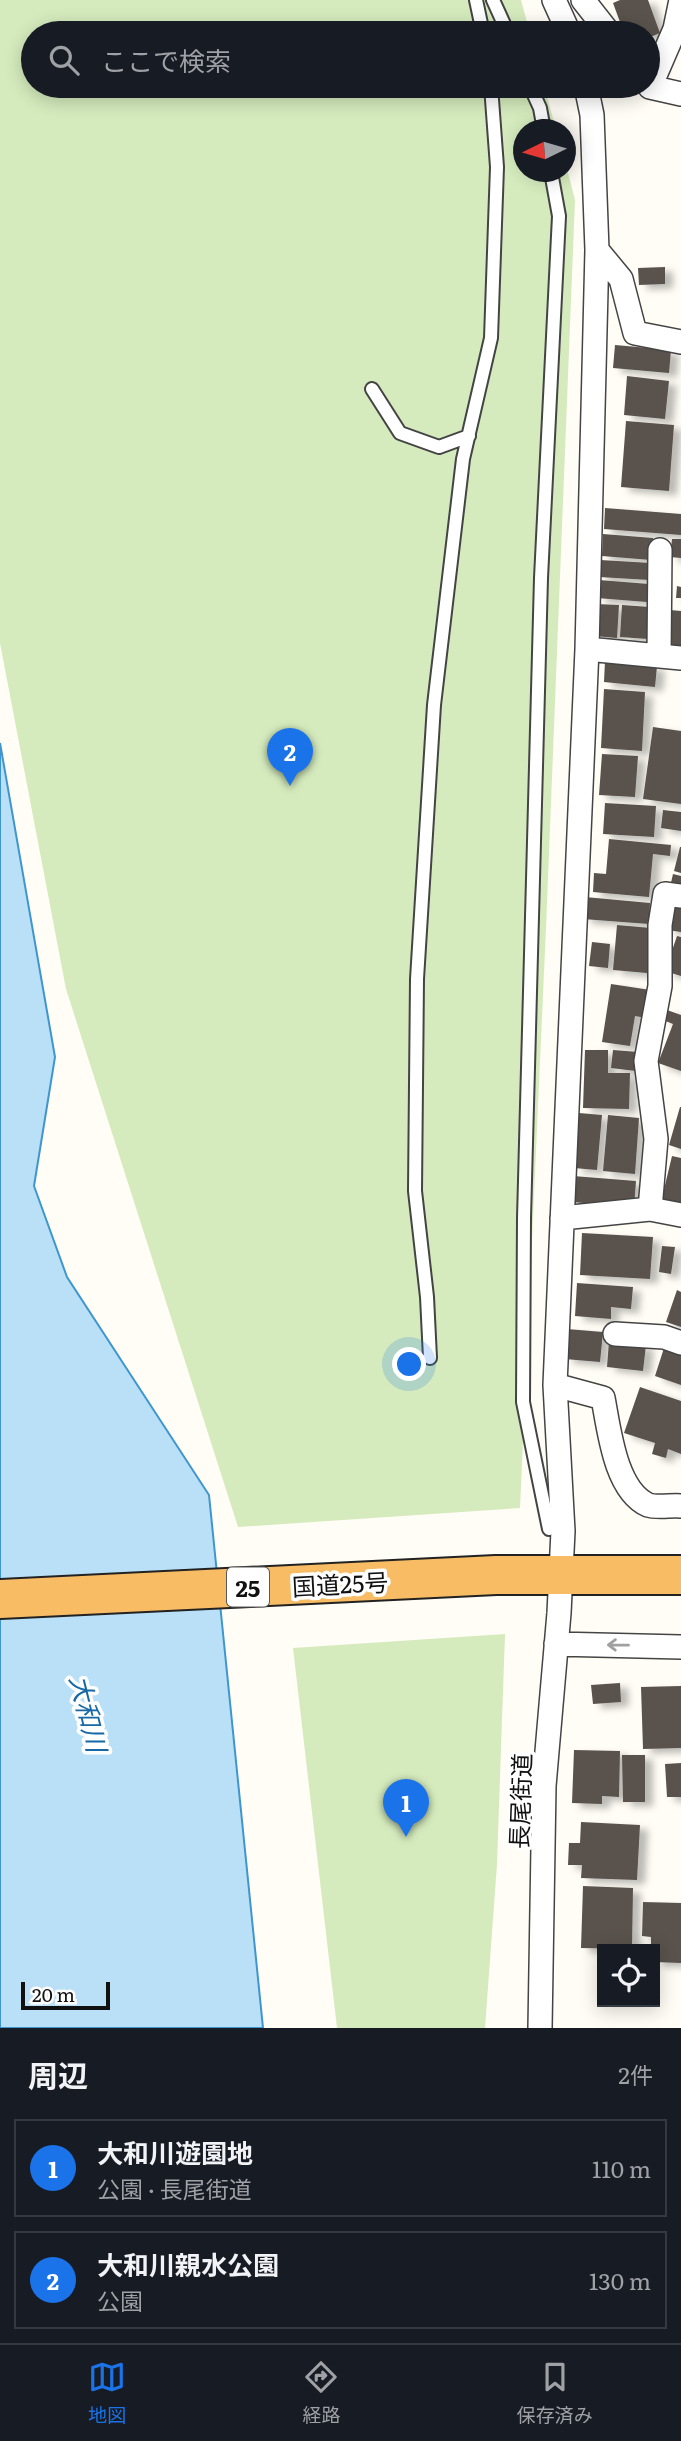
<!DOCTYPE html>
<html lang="ja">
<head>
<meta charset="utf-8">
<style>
  body { margin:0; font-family:Literata,"Noto Sans JP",serif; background:#20242c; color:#f1f3f6 }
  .controls { position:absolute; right:21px; bottom:21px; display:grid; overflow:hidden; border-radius:0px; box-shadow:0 4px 18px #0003 }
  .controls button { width:63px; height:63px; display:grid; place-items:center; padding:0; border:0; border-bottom:2px solid #363941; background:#171b24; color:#f1f3f6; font:35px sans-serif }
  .compass { position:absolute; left:513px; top:119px; width:63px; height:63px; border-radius:50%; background:#171b24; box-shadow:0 4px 18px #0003; rotate:265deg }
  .scale { position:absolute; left:21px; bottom:18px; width:89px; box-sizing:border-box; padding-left:7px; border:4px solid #111; border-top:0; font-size:19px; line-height:24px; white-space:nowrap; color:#111; -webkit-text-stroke:5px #fff; paint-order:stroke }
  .you { position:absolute; left:410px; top:1365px; width:24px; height:24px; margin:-18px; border:5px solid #fff; border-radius:50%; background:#1a73e8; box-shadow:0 0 0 10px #1a73e833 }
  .badge { display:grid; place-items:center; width:46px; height:46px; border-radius:50%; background:#1a73e8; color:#fff; font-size:23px; font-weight:700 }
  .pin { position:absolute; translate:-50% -58px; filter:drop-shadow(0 2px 4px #0008) }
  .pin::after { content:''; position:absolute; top:37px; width:24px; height:21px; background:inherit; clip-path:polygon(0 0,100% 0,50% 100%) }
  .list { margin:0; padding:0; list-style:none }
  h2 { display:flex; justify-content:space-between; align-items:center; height:91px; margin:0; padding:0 28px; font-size:30px }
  h2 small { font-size:23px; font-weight:400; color:#9ea1a6 }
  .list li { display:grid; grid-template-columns:46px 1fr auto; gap:21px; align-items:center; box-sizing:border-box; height:98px; margin:0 14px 14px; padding:0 14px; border:2px solid #363941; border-radius:0px }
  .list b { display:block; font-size:26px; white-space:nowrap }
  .list p { margin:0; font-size:23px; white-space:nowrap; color:#9ea1a6 }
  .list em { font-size:23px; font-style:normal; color:#9ea1a6 }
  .icon { flex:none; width:38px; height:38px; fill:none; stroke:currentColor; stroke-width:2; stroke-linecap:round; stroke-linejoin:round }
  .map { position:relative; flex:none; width:681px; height:2028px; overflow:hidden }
  .search { position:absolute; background:#171b24; box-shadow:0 4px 18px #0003; left:21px; right:21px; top:21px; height:77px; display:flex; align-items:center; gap:18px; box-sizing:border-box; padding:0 24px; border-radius:38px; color:#9ea1a6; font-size:26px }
  .sheet { height:315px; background:#171b24 }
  nav { display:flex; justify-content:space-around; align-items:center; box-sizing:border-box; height:98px; border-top:2px solid #363941; background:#171b24; font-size:19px; color:#9ea1a6 }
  nav a { display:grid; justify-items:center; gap:4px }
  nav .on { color:#1a73e8 }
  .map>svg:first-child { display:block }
  .green { fill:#d5ebbd }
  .water { fill:#b9e0f7; stroke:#3f96cf; stroke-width:2 }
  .building { fill:#5a524d; filter:url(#shadow) }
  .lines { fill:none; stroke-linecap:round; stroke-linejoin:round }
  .service-casing { stroke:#444; stroke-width:16 }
  .minor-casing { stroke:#444; stroke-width:26 }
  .trunk-casing { stroke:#222; stroke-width:42 }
  .service { stroke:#fff; stroke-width:12 }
  .minor { stroke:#fff; stroke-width:23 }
  .trunk { stroke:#f7bc64; stroke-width:38 }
  .oneway { stroke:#a0a0a0 }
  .labels { text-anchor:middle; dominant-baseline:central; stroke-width:7; stroke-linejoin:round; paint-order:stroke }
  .shield { fill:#fff; stroke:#585858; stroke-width:2 }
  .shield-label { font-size:23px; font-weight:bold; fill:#111 }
  .street-label { font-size:24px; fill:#111; stroke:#fff }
  .water-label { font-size:26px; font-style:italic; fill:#1768a6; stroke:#fff }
</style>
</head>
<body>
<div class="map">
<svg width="681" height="2028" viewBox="0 0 681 2028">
  <defs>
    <filter id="shadow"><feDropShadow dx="8" dy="4.5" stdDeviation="3.5" flood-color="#0004"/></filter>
  </defs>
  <rect width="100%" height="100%" fill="#fffdf5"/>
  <!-- green -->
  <path class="green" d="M0,0h521l9,33h-497v53h511l12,43 -32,1v42h42v-7l9,35 -29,728 -26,580 -282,19 -172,-538 -66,-346z
    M505,1634l-8,230 -12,164h-148l-44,-380z"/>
  <!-- water -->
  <path class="water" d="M0,743l55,314 -21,129 33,91 142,218 54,533h-263z"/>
  <!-- building -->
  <path class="building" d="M620,0h28l12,33 -12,5v-5h-24l-11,-30z
    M665,267v17l-26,1 -1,-17z
    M615,345l56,5 -2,23 -56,-5z
    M627,376l42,5 -4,38 -41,-4z
    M626,421l48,4 -5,66 -48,-4z
    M605,508l76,6v21l-77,-6z
    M603,534l50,4 -2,22 -49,-4z
    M672,539h9v19l-11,-1z
    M600,560l51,3 -1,17 -51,-3z
    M599,580l50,4 -2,18 -50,-4z
    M677,586l4,1v11h-5z
    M596,604l23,1 -2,33 -23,-2z
    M622,605l28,2 -2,32 -28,-2z
    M670,610l11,1v35l-14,-1z
    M605,661l52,5 -2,21 -51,-5z
    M604,689l41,3 -3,59 -41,-3z
    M653,727l28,4v73l-38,-5z
    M602,754l36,2 -3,41 -36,-2z
    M605,803l51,3 -2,31 -51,-3z
    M663,810l18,2v19l-20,-3z
    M609,839l62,6 -1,11 -17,-2 -4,43 -56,-5 1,-19 12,1z
    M680,847h1v26l-7,-2z
    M673,874l8,2v14l-11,-3z
    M585,897l65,6 -1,21 -66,-5z
    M671,901l10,2v29l-14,-2z
    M617,925l34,3 -4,45 -34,-3z
    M677,936l4,1v39l-16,-5z
    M592,942l18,2 -2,24 -19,-2z
    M611,984l46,7 -5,28 -17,-3 -5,30 -28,-4z
    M667,1010l14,5v56l-23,-8 15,-39 -10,-4z
    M585,1050h23v23h22l-1,36 -46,-1z
    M613,1050l25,2 -2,19 -25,-3z
    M680,1107h1v42l-12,-4z
    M579,1113l23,2 -5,55 -23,-2z
    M608,1115l31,3 -4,56 -32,-3z
    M672,1156l9,2v49l-20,-5z
    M573,1176l63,5 -2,26 -63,-5z
    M582,1233l71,4 -3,42 -70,-4z
    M662,1246l13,1 -4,27 -12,-2z
    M577,1283l56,4 -2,22 -20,-2v12l-36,-3z
    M677,1290l4,2v35l-15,-5z
    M567,1329l36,3 -3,30 -35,-3z
    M609,1341l37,4 -3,26 -36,-4z
    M664,1348l17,6v31l-26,-9z
    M640,1387l41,14v53l-13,-5 -2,9 -14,-4 3,-11 -31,-10z
    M620,1683l1,19 -28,2 -2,-19z
    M681,1686v62l-38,1 -2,-62z
    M574,1750l46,1 -1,46 -17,-1v8l-30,-1z
    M622,1755h23v47h-22z
    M681,1763v34h-14l-2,-33z
    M581,1822l59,3 -3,55 -56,-2 1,-13h-14l1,-22h11z
    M583,1886l50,2 -1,61 -51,-1z
    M643,1902l38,1v60l-26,-1v-13h-4v-12l-9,-1z"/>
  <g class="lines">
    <defs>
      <path id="service" d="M476,0l7,33
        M493,0l15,33
        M530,86l10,22 4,22
        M372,389l28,44 39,14 30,-11
        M430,1358l-3,-61 -12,-106 2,-212 17,-274 29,-246 28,-121 6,-171 -6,-81
        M549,1529l-26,-127 1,-184 17,-640 18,-362 -8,-44"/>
      <path id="minor" d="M554,0l15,33
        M583,0l26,33
        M648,84l2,3 31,7
        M650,87l25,-58 6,-29
        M597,250l24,29 14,54 46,9
        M587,649l94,9
        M659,656l1,-106
        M681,896l-16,-2 -5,31v61l-14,75 10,78 -6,70 31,6
        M562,1218l88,-9
        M615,1334l49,3 17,6
        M555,1385l48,13c6,31 12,92 45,107 9,3 24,0 33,1
        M556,1644l125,3
        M540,2028l4,-242 15,-173 4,-82 -8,-146 32,-736 10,-399 -5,-135 -6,-29"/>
      <path id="trunk" d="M0,1599l496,-24h185"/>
    </defs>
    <!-- service casing -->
    <use href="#service" class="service-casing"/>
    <!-- minor casing -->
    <use href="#minor" class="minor-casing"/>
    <!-- trunk casing -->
    <use href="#trunk" class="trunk-casing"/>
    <!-- service -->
    <use href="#service" class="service"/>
    <!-- minor -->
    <use href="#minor" class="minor"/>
    <!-- trunk -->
    <use href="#trunk" class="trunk"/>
  </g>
  <!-- one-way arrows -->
  <defs><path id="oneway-shaft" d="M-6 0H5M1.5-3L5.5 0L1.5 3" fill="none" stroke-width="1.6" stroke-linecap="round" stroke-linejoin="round" transform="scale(1.75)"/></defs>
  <use class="oneway" href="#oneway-shaft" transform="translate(618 1645) rotate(-179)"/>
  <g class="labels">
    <!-- shield labels -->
    <rect class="shield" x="227" y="1567.5" width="42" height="39" rx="5"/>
    <g class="shield-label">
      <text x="248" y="1587">25</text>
    </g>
    <!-- street labels -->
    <g class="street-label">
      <text transform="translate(340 1583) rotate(-3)">国道25号</text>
      <text transform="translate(519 1801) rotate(-88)">長尾街道</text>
    </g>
    <!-- water labels -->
    <g class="water-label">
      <text transform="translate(90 1713) rotate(76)">大和川</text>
    </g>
  </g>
</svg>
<div class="controls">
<button><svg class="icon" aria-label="locate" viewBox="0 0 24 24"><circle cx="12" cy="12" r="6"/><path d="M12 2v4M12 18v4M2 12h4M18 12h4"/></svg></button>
</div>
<svg class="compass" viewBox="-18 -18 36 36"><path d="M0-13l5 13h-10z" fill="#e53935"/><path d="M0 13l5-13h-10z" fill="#9ea1a6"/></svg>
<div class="scale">20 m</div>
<div class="you"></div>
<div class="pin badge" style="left:406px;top:1837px">1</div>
<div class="pin badge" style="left:290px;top:786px">2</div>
<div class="search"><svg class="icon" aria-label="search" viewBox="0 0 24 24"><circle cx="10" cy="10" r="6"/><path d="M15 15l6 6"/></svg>ここで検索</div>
</div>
<section class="sheet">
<h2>周辺<small>2件</small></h2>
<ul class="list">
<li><span class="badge">1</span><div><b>大和川遊園地</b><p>公園 · 長尾街道</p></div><em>110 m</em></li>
<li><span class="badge">2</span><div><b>大和川親水公園</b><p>公園</p></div><em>130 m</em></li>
</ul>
</section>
<nav>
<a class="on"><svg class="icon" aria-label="map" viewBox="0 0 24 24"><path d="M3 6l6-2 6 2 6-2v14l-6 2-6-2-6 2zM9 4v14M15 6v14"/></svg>地図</a>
<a><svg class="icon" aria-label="directions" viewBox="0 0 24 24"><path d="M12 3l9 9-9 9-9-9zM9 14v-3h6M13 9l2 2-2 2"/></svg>経路</a>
<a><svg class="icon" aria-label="saved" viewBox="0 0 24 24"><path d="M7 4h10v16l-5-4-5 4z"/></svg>保存済み</a>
</nav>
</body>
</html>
